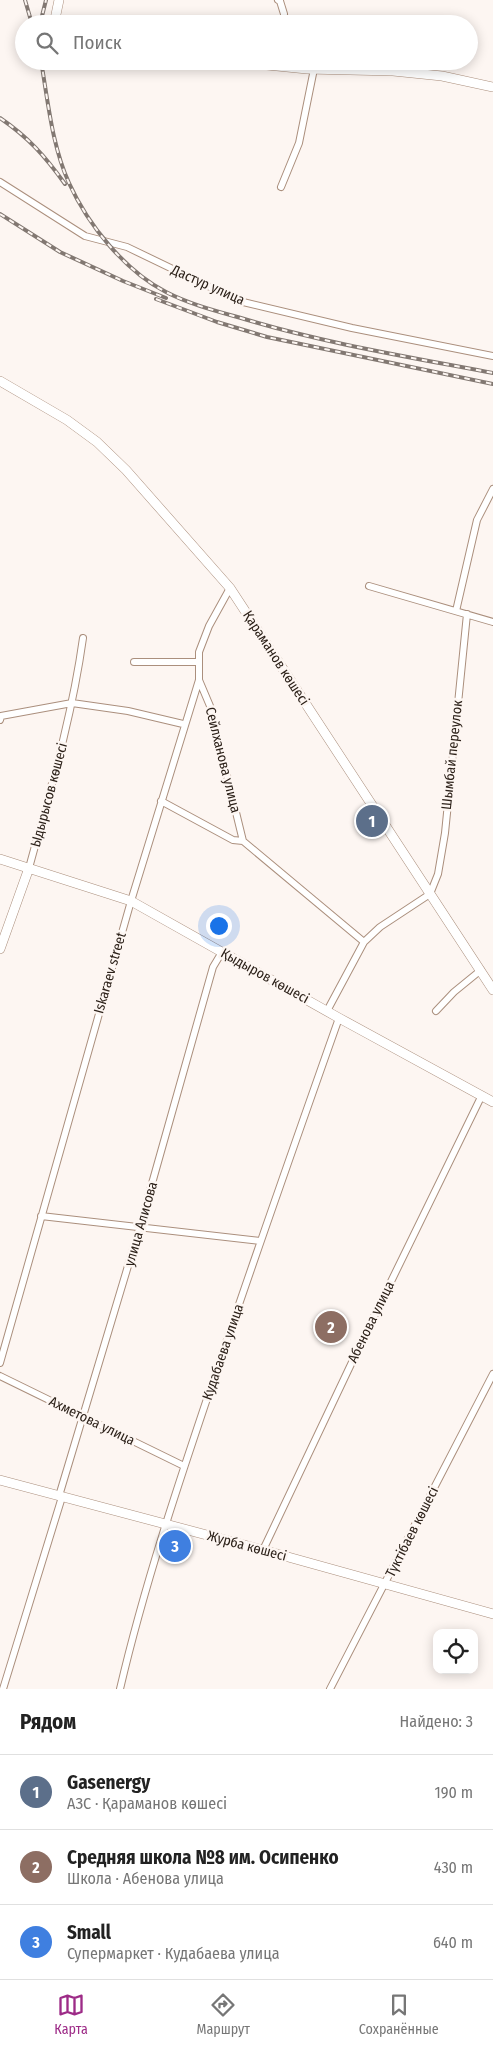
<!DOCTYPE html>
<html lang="ru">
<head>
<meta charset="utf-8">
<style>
  body { margin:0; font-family:"Fira Sans Condensed",sans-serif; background:#f2f2f2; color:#222 }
  .controls { position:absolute; right:15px; bottom:15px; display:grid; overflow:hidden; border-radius:10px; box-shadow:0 2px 12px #0003 }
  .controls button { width:45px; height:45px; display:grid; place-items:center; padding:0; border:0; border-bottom:1px solid #e0e0e0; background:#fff; color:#222; font:25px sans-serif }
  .you { position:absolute; left:218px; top:925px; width:18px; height:18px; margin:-12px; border:4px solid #fff; border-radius:50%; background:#1a73e8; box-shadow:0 0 0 8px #1a73e833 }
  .badge { display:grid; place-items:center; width:32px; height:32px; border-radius:50%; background:#9d2b87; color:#fff; font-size:16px; font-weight:700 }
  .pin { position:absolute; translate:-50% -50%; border:2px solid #fff; box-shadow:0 1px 5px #0006 }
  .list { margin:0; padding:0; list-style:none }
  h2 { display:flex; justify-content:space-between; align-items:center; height:65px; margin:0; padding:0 20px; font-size:21px }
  h2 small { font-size:16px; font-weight:400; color:#767676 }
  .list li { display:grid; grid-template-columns:32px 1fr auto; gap:15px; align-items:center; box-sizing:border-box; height:75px; padding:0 20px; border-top:1px solid #e0e0e0 }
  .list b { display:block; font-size:19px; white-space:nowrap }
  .list p { margin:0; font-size:16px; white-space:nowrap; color:#767676 }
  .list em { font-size:16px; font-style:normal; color:#767676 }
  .icon { flex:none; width:28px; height:28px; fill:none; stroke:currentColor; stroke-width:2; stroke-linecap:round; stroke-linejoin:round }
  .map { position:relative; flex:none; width:493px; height:1689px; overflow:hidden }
  .search { position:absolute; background:#fff; box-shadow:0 2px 12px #0003; left:15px; right:15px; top:15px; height:55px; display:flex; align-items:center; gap:12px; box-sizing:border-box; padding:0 18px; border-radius:28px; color:#767676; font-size:19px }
  .sheet { height:290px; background:#fff }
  nav { display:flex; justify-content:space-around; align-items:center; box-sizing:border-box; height:70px; border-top:1px solid #e0e0e0; background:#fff; font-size:14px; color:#767676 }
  nav a { display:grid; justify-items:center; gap:2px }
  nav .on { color:#9d2b87 }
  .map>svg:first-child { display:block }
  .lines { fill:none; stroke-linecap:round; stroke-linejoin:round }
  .street-casing { stroke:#ab8f7d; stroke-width:8 }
  .secondary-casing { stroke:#ab8f7d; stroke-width:10 }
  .street { stroke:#fff; stroke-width:6 }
  .secondary { stroke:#fff; stroke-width:9 }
  .rail-casing { stroke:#827872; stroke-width:4 }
  .rail { stroke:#fdf6f2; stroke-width:2; stroke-dasharray:5.5; stroke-linecap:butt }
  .labels { text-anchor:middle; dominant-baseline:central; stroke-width:5; stroke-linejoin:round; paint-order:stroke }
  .street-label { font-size:14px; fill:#2c2119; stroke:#fdf6f2 }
</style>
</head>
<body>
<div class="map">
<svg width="493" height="1689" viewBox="0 0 493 1689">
  <rect width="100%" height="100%" fill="#fdf6f2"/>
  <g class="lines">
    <defs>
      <path id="street" d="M278,0l2,1 4,13
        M0,182l85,54 42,11 112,54 113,27 141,28
        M281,187l18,-44 15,-74
        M369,586l124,36
        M456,611l21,-91 16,-31
        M134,662h65
        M199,680l11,26 33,135
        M0,720l1,-4 71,-13 56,8 55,13
        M161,801l72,39 10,1 121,101
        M29,868c21,-77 43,-151 54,-230
        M327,1011l37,-69 16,-15 50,-33 8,-20 7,-41 22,-219
        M436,1011l18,-19 27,-22
        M41,1216l219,25
        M0,1363l131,-462 68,-221v-28l10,-26 21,-38
        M0,1376l184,90
        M59,1496l81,-270 73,-259 9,-15
        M263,1550l99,-209 120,-246
        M3,1689l59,-192
        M120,1689c25,-107 60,-210 95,-314 40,-119 82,-238 124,-357
        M330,1689l163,-315"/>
      <path id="secondary" d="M54,24l5,-24
        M225,61l82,8 86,2 49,5 51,11
        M0,381l67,39 30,22 29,28 104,118 263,402
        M0,859l131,42 208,117 154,84
        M0,949l29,-81
        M0,1480l263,70 230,64"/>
    </defs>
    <!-- street casing -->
    <use href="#street" class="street-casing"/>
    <!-- secondary casing -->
    <use href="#secondary" class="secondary-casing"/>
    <!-- street -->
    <use href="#street" class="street"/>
    <!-- secondary -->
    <use href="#secondary" class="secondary"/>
    <defs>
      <path id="rail" d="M25,0l7,24
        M40,24l6,-24
        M41,61c7,40 11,85 28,122 19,42 56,88 97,109 23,12 50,19 75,26 82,25 168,39 252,55
        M0,118c28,19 45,38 65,66
        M0,214l60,38 63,29 43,17
        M156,299l61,23 50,15 226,47"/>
    </defs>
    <!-- rail casing -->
    <use href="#rail" class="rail-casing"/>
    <!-- rail -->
    <use href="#rail" class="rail"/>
  </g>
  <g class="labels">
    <!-- street labels -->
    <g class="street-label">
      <text transform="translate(208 285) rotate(24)">Дастур улица</text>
      <text transform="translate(276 658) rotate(57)">Қараманов көшесі</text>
      <text transform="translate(452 755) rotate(-84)">Шымбай переулок</text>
      <text transform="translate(223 760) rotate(76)">Сейлханова улица</text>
      <text transform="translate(49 795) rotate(-75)">Ыдырысов көшесі</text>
      <text transform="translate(110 973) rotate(-74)">Iskaraev street</text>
      <text transform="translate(265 976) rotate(29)">Қыдыров көшесі</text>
      <text transform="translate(141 1224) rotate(-74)">улица Алисова</text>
      <text transform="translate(371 1322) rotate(-64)">Абенова улица</text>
      <text transform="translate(223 1352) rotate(-71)">Кудабаева улица</text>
      <text transform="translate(92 1421) rotate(26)">Ахметова улица</text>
      <text transform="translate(412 1532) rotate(-63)">Түктібаев көшесі</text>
      <text transform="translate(247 1546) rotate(15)">Журба көшесі</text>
    </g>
  </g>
</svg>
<div class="controls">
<button><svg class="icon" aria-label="locate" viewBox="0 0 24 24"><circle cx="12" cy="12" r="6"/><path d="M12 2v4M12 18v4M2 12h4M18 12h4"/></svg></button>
</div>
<div class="you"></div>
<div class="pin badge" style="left:372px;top:821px;background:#5c6f8a">1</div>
<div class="pin badge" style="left:331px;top:1327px;background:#8d6e63">2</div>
<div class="pin badge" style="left:175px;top:1546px;background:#3f7fe0">3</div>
<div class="search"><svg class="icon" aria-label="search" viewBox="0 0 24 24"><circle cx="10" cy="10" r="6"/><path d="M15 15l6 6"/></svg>Поиск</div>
</div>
<section class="sheet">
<h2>Рядом<small>Найдено: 3</small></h2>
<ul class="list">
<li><span class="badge" style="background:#5c6f8a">1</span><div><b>Gasenergy</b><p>АЗС · Қараманов көшесі</p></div><em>190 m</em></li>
<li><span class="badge" style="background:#8d6e63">2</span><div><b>Средняя школа №8 им. Осипенко</b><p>Школа · Абенова улица</p></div><em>430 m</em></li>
<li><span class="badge" style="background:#3f7fe0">3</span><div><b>Small</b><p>Супермаркет · Кудабаева улица</p></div><em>640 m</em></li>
</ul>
</section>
<nav>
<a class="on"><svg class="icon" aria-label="map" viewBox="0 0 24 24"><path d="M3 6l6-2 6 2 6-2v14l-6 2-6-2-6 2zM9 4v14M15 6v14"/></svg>Карта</a>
<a><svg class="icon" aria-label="directions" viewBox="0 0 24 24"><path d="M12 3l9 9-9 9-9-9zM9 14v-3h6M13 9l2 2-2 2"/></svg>Маршрут</a>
<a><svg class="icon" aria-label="saved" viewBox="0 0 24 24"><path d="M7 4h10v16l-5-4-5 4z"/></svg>Сохранённые</a>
</nav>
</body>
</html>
